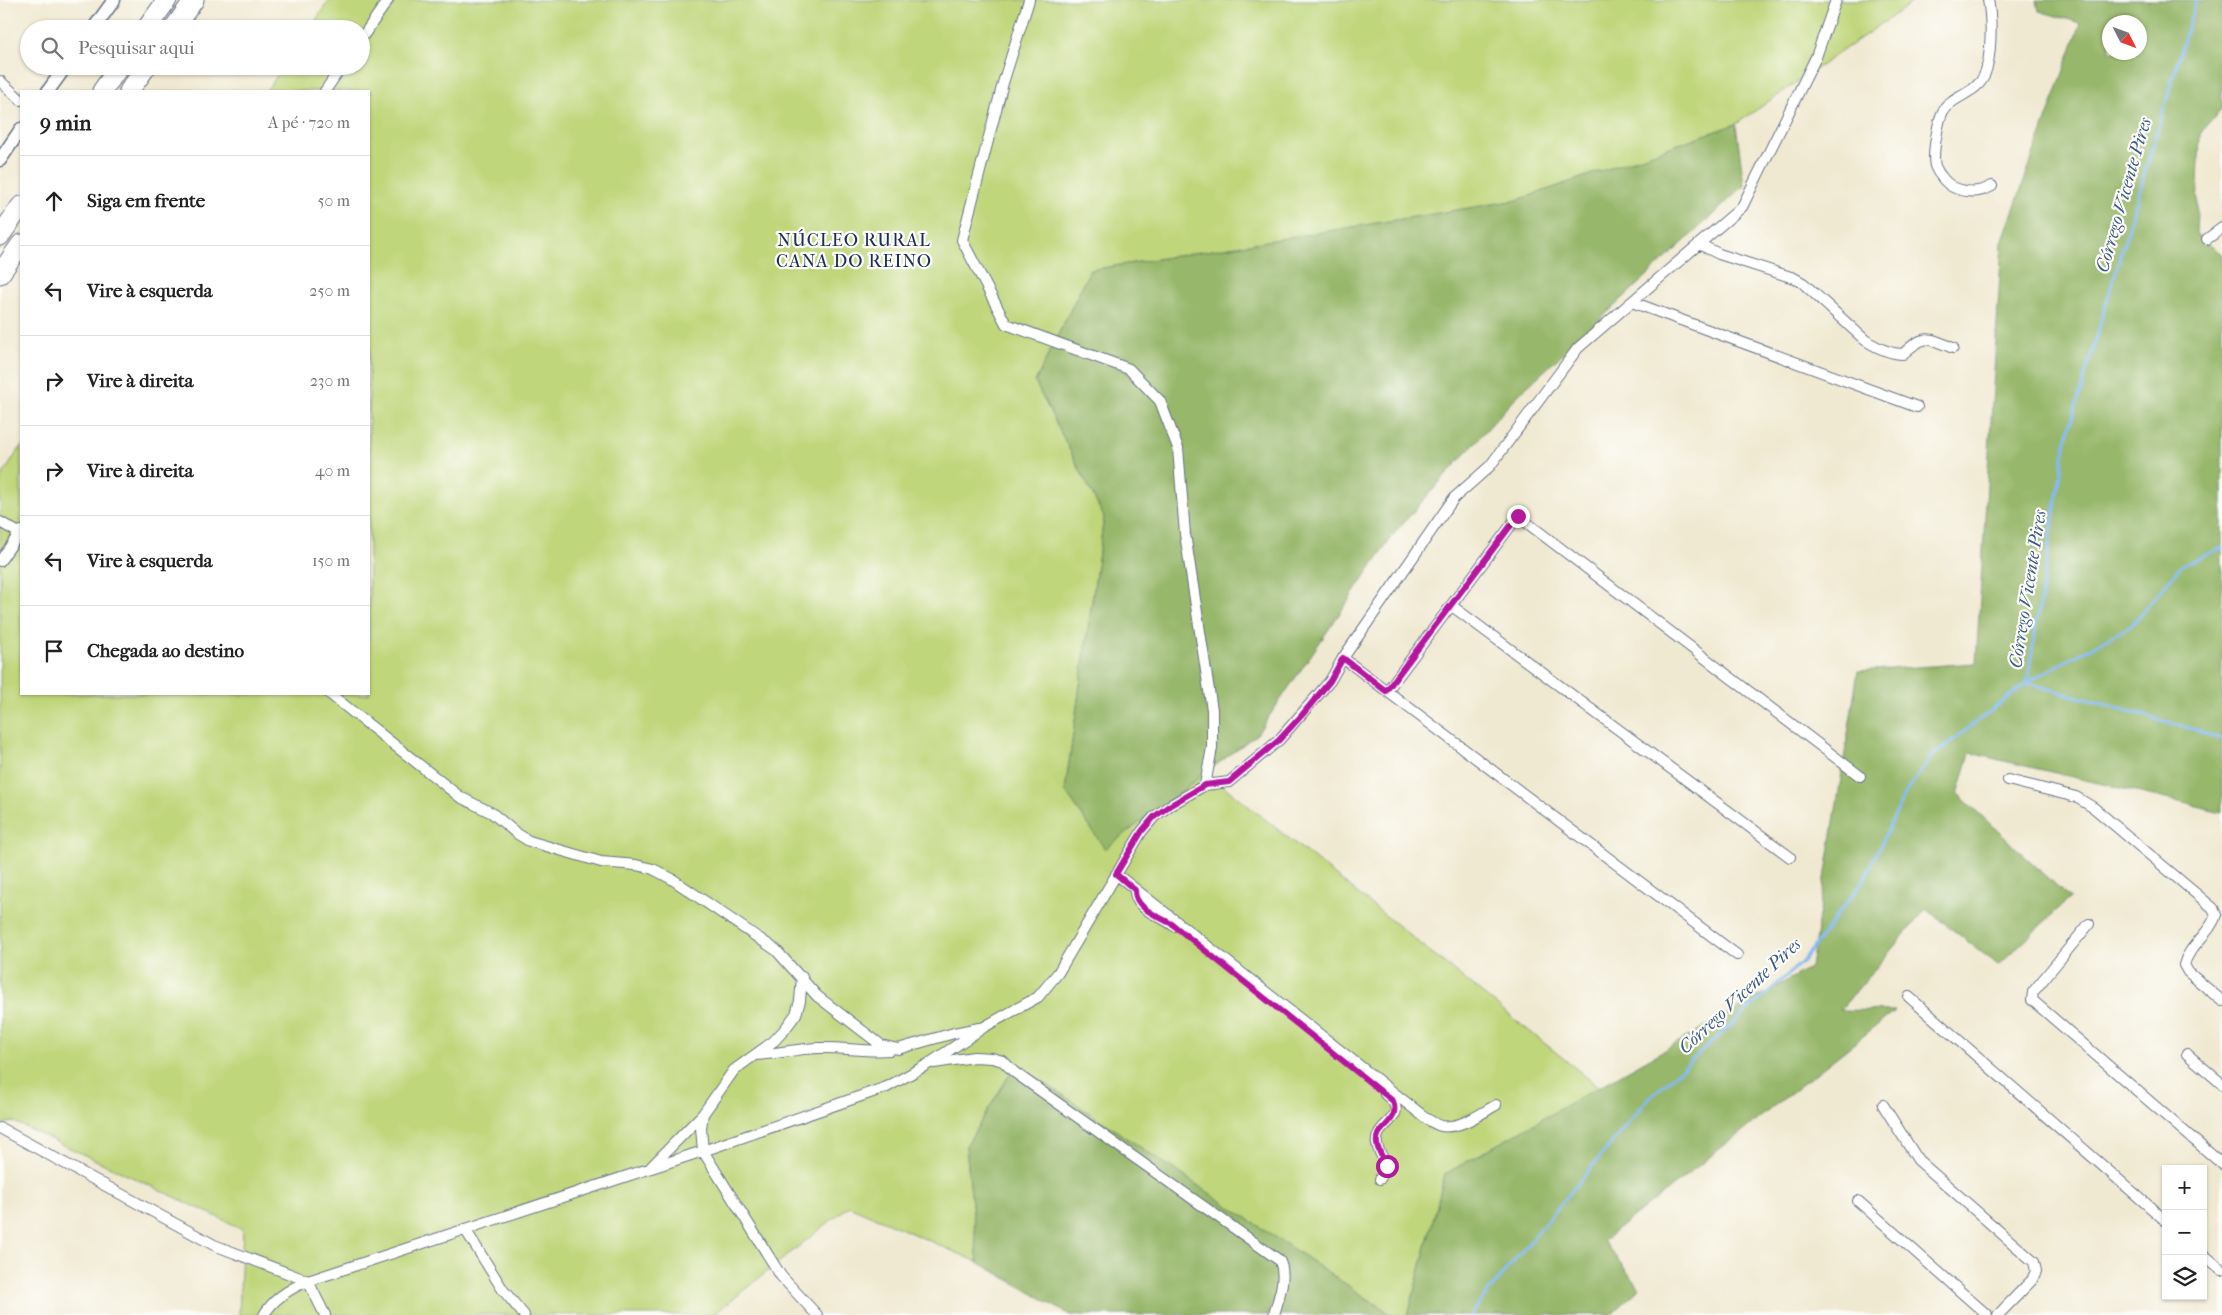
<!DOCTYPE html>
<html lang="pt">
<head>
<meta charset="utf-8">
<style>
  body { margin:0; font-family:"IM FELL French Canon",serif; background:#f2f2f2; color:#222 }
  .controls { position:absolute; right:15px; bottom:15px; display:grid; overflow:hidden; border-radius:0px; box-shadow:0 1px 4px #0004 }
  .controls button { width:45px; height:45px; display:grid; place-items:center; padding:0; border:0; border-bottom:1px solid #e0e0e0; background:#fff; color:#222; font:25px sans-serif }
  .compass { position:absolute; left:2102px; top:15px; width:45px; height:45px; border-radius:50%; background:#fff; box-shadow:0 1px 4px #0004; rotate:132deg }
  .stop { position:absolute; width:15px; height:15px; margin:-11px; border:4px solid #b5179e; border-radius:50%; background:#fff }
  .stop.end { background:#b5179e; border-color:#fff; box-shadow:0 1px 5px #0008 }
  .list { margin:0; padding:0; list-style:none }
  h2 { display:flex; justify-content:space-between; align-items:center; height:65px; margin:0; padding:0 20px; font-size:21px }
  h2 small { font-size:16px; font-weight:400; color:#767676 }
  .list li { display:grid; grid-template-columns:32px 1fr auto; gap:15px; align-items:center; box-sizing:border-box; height:90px; padding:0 20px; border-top:1px solid #e0e0e0 }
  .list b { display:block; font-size:19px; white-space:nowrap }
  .list em { font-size:16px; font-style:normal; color:#767676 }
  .icon { flex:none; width:28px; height:28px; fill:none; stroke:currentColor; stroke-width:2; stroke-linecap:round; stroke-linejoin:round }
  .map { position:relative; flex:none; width:2222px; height:1315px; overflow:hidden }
  .search { position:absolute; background:#fff; box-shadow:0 1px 4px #0004; left:20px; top:20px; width:350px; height:55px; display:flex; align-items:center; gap:12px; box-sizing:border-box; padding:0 18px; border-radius:28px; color:#767676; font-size:19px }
  .panel { position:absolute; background:#fff; box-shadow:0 1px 4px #0004; left:20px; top:90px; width:350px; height:605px; border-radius:0px }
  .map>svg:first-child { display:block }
  .green { fill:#bfd67a; stroke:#6d826c }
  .forest { fill:#97b76a; stroke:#597364; fill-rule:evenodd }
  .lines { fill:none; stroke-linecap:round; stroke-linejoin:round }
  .stream { stroke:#84baf3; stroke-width:3 }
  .minor-casing { stroke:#667086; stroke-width:12 }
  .tertiary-casing { stroke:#667086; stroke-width:15 }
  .motorway-casing { stroke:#667086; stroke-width:21 }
  .minor { stroke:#fff; stroke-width:10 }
  .tertiary { stroke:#fff; stroke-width:12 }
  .motorway { stroke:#fff; stroke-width:19 }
  .route { stroke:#b5179e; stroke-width:6 }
  .labels { text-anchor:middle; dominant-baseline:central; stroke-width:4.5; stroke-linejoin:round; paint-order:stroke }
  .water-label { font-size:18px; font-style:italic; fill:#3a598b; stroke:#fdfcf7 }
  .neighbourhood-label { font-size:18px; letter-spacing:1px; fill:#1b2f5e; stroke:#fdfcf7 }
</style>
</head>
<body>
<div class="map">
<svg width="2222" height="1315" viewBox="0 0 2222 1315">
  <rect width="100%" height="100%" fill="#fdfcf7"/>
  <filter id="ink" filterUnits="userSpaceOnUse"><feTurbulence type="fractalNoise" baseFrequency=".02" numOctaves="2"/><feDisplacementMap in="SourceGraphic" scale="10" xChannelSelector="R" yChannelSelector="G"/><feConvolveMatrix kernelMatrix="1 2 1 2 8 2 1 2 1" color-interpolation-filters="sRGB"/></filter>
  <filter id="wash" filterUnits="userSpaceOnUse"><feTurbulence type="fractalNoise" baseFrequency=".0096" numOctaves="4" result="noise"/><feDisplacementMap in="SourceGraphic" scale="20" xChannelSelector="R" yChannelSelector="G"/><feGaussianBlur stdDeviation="1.12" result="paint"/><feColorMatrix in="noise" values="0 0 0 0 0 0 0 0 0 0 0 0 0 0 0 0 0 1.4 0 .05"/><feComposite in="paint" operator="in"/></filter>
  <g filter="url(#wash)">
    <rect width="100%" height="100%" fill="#f0e9d1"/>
    <!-- green -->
    <path class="green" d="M329,0h1587l-180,124 -218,76 -428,70 -55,112 69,135 -39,274 40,57 101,-76 393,315 -154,87 -37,141h-16l-376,-251 -50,82 12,116 -129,-56 -136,109h-474l4,-86 -229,-107 -14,2v-645l21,-33v248h348v-603h-103l18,-25h77v-37h-51z"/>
    <!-- forest -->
    <path class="forest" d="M2037,0h185v108l-22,26 -4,101 26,19v558l-252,-59 -12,41 112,104 -72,67 -72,-56 -86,101 55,1 -292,230 37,47 -29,27h-203l37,-141 366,-207 47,-296 118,-8 26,-421 79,-219 -42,-12zM2110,22h30v30h-30z
      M1736,124l8,62 -229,212 -119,133 -139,203 -152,115 -40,-58 39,-274 -69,-135 55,-112 428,-70z
      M1016,1064l376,251h-322l-92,-53 -12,-116z"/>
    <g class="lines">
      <!-- stream -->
      <path class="stream" d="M2027,682l104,-56 50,-60 41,-18
        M2028,683l165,46 29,11
        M1471,1315l18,-24 159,-192 155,-138 61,-81 41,-86 26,-37 96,-74 39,-243 130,-440"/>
    </g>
  </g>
  <g filter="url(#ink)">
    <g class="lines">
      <defs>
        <path id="minor" d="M1029,0l-26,83 -41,157 44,84 123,45 31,32 18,47 7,86 27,176v38l-7,37
          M1988,0c4,20 4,57 -4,76 -7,16 -27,19 -38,31 -8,8 -14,48 -11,59 3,8 12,19 20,22 14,5 24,5 37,-2
          M361,39l27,-39
          M0,81l21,19
          M325,91l17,-25
          M2207,239l15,-11
          M1699,244l20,10 75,24 9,5 62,57c11,7 25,14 38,14 21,-20 25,-17 50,-6
          M1632,302l285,105
          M0,522l19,11
          M0,561l21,-30
          M1452,606l338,251
          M1343,658l394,297
          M1387,691l131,-175 342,260
          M330,694l130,103 32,16 24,20 13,8 72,21 35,3 17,4 19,10 104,71 41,46 64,49 17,4 56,-16 25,-5
          M2008,780l68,17 18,11 119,100 3,7c-6,19 -27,30 -32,50l4,7 34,29
          M1116,874l311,245c4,2 9,6 14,7 19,3 39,-12 55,-21
          M1135,890c-1,20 26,25 39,36
          M2089,924l-56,68 -1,8 190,164
          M802,977l-2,24 -4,13 -11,15 -11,12 -40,29 -31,44 -2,14 2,23 78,125 36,39
          M1909,997l257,224
          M2187,1054l35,30
          M755,1055c21,-1 41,-6 62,-7 25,-1 48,4 73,2
          M934,1063l40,-6 18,1 11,3 11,11 265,188c9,15 -1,39 -5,55
          M1883,1105l35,55 116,102 2,9 -4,9 -34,35
          M0,1128l214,117 94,36 17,34
          M651,1167l51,-52
          M1380,1179l7,-13c-3,-6 -9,-15 -10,-22 -4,-22 38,-26 8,-50
          M1858,1201l129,114
          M465,1229l38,61 21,25
          M2203,1254l19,16
          M264,1315c9,-16 27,-27 44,-34l395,-130 184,-64 43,-24 54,-36 54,-30 20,-24 84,-142 12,-14 15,-11 36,-21 24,-3 50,-42 51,-59 13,-23 111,-160 36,-32 88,-118 164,-141 74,-150 20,-57"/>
        <path id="tertiary" d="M93,29l21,-29
          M48,91l18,-25
          M0,160l21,-31"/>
        <path id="motorway" d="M146,29l21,-29
          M173,29l21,-29
          M102,91l18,-25
          M129,91l18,-25
          M0,236l21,-30
          M0,274l21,-30"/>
      </defs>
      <!-- minor casing -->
      <use href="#minor" class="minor-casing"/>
      <!-- tertiary casing -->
      <use href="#tertiary" class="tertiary-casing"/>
      <!-- motorway casing -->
      <use href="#motorway" class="motorway-casing"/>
      <!-- minor -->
      <use href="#minor" class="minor"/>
      <!-- tertiary -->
      <use href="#tertiary" class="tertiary"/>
      <!-- motorway -->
      <use href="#motorway" class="motorway"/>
    </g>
  </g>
  <g class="lines" filter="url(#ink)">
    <!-- route -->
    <path class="route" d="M1387,1166c-3,-6 -9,-15 -10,-22 -3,-18 24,-20 16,-43l-221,-177c-14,-8 -38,-16 -37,-34l-19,-16 26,-43 12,-14 15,-11 36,-21 24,-3 50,-42 23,-25 28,-34 13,-23 43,33 132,-175"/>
  </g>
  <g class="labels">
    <!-- water labels -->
    <g class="water-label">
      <text transform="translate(2124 195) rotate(-74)">Córrego Vicente Pires</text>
      <text transform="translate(2028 589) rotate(-81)">Córrego Vicente Pires</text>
      <text transform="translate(1740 996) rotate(-43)">Córrego Vicente Pires</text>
    </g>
    <!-- neighbourhood labels -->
    <g class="neighbourhood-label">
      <text x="854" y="240">NÚCLEO RURAL<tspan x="854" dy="21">CANA DO REINO</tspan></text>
    </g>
  </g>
</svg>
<div class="controls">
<button>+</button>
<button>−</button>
<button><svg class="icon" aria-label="layers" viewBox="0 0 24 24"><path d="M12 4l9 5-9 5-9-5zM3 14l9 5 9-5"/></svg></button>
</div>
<svg class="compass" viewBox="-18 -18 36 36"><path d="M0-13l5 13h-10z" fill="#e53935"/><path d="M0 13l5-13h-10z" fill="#767676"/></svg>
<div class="stop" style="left:1387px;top:1166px"></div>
<div class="stop end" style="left:1518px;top:516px"></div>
<div class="search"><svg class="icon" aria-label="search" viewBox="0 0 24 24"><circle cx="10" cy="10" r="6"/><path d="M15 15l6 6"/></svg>Pesquisar aqui</div>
<section class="panel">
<h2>9 min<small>A pé · 720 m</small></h2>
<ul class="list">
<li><svg class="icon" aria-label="ahead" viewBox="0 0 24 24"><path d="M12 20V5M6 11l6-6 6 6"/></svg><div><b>Siga em frente</b></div><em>50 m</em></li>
<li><svg class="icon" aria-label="left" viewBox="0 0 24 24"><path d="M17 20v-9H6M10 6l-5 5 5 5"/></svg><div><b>Vire à esquerda</b></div><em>250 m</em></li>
<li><svg class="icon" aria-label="right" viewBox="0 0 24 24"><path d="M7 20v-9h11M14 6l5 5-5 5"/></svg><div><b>Vire à direita</b></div><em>230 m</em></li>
<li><svg class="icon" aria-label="right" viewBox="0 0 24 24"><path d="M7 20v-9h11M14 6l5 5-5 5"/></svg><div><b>Vire à direita</b></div><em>40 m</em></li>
<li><svg class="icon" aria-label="left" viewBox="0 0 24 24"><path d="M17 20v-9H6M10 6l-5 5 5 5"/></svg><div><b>Vire à esquerda</b></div><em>150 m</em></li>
<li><svg class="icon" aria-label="arrive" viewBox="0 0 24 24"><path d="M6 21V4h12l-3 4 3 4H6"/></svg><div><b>Chegada ao destino</b></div></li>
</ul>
</section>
</div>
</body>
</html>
